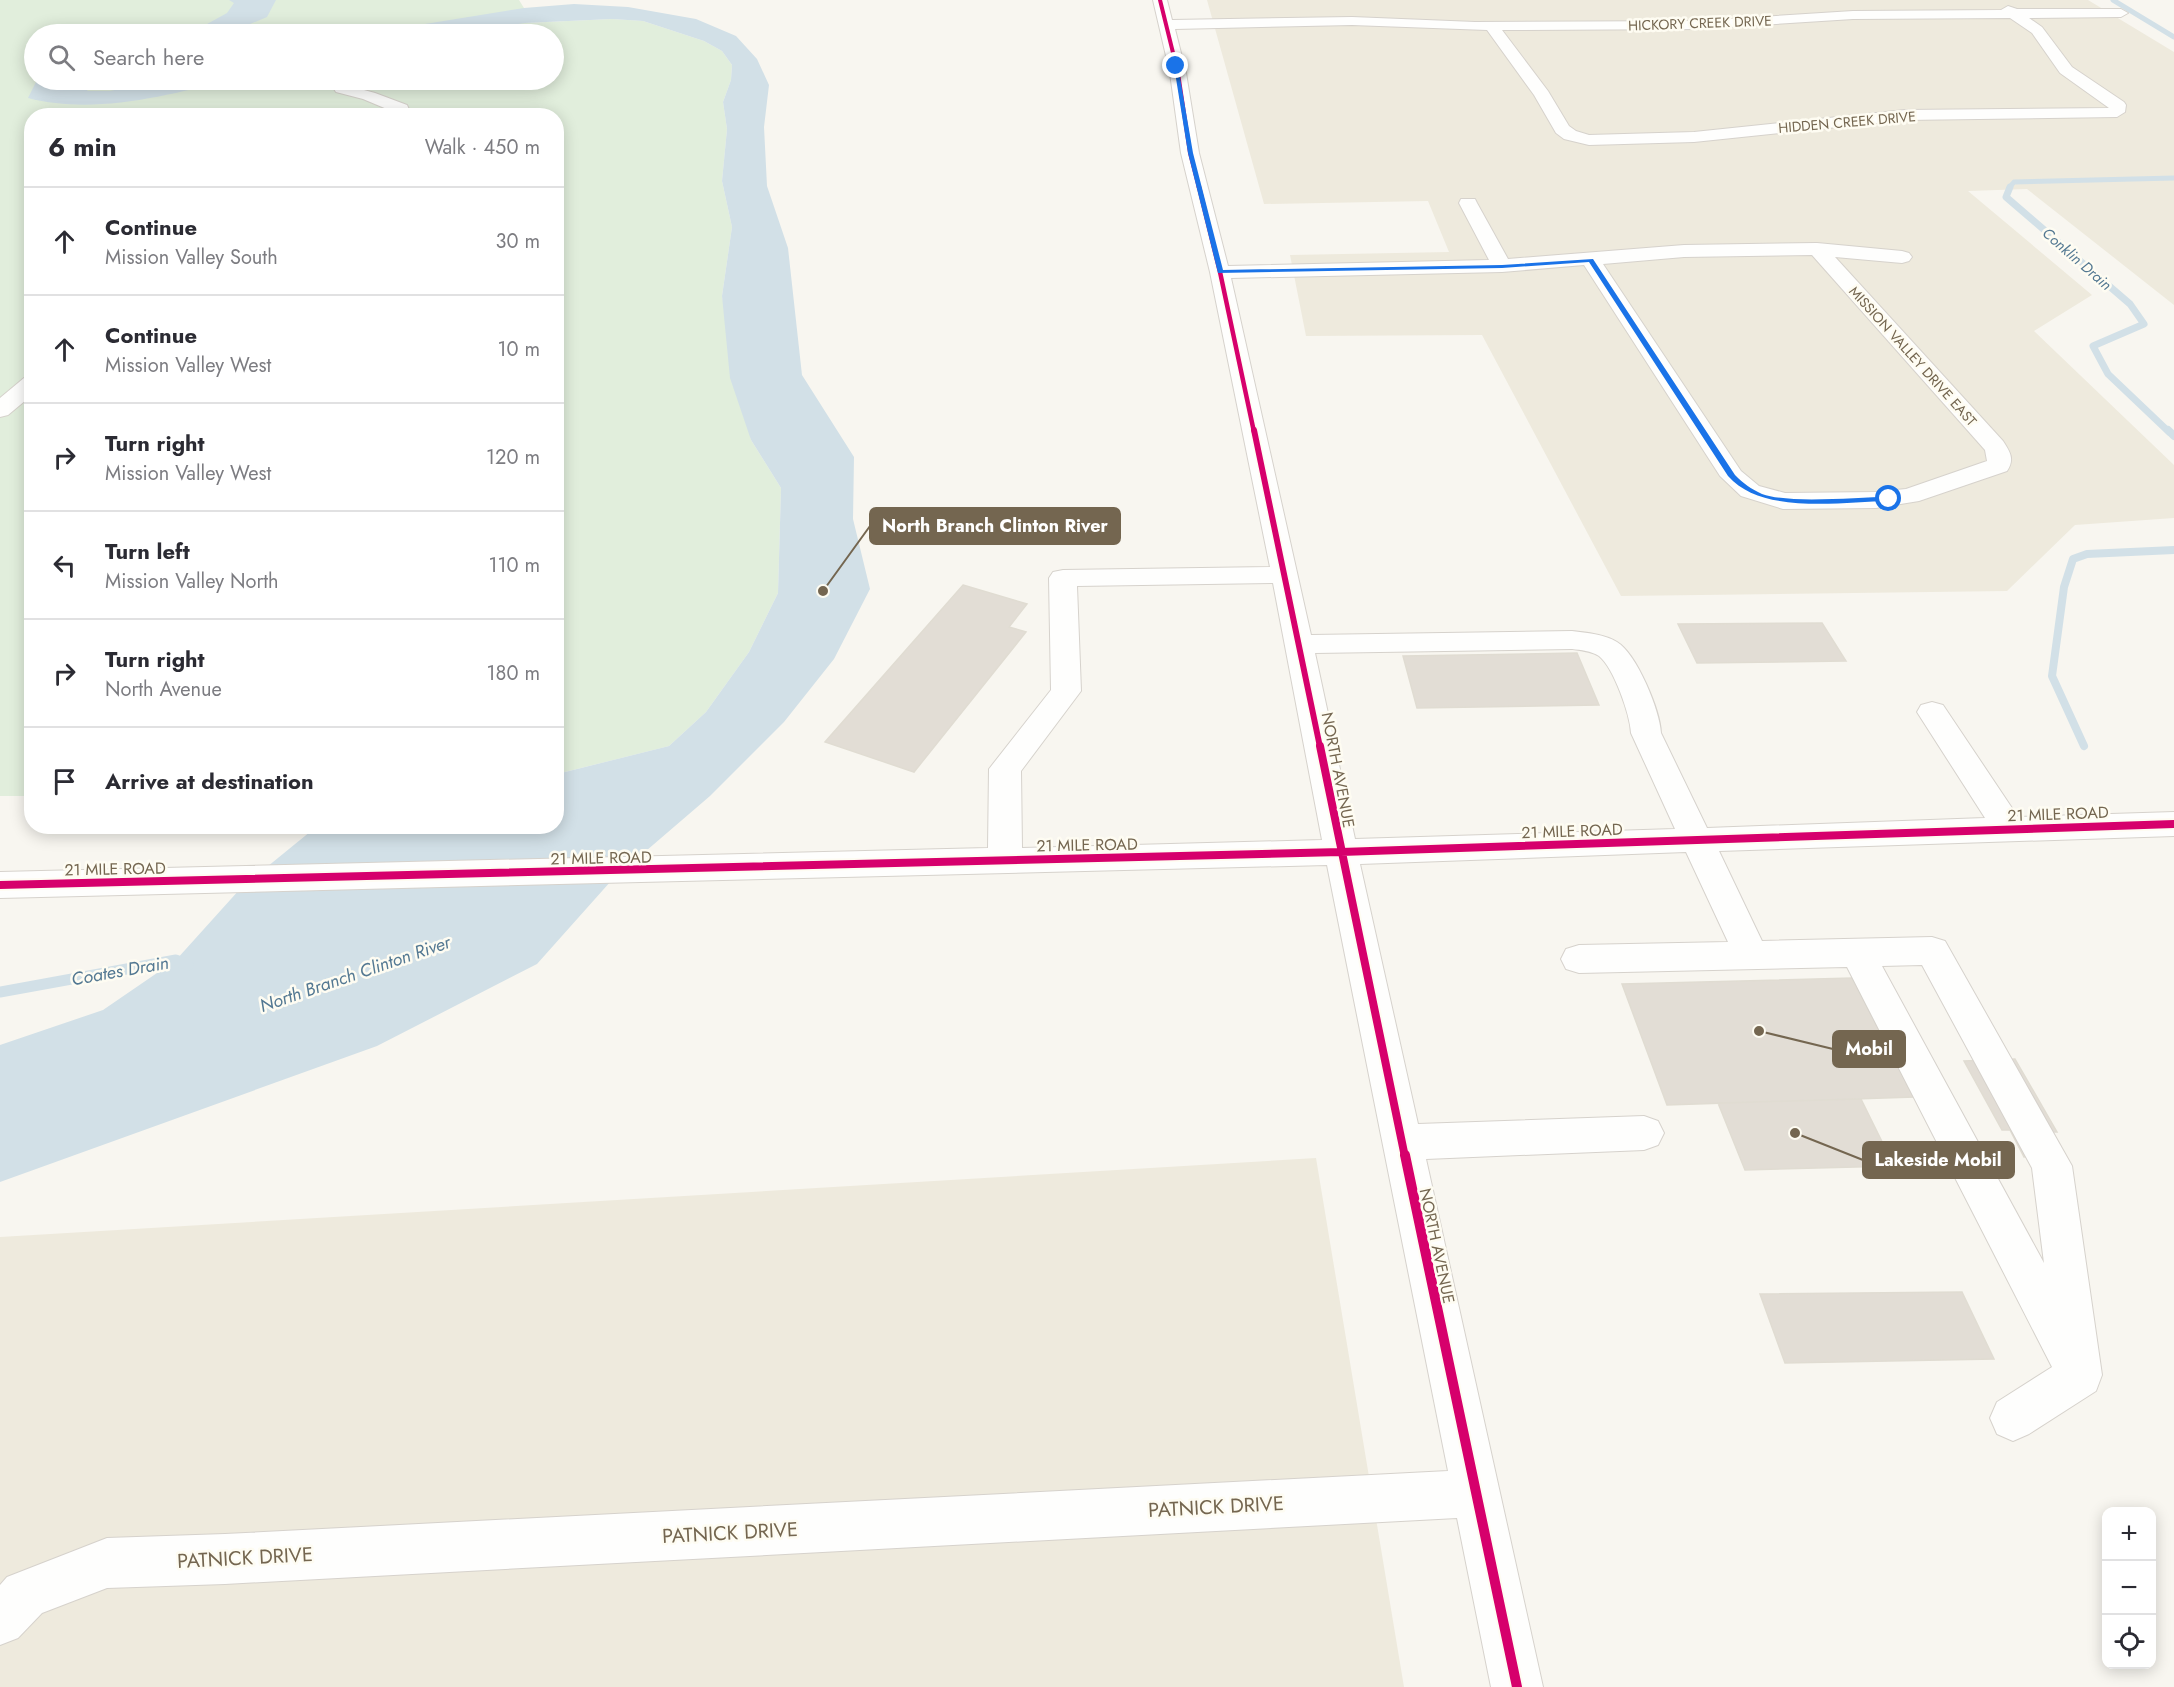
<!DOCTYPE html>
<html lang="en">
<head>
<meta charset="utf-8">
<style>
  body { margin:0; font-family:Jost,sans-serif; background:#f2f2f3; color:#2b2b33 }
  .controls { position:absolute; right:18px; bottom:18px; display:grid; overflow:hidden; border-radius:12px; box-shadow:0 3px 15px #0003 }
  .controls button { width:54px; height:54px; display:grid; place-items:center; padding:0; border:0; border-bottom:2px solid #e1e1e2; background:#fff; color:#2b2b33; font:30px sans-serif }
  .stop { position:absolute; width:18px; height:18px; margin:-14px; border:4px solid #1a73e8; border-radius:50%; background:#fff }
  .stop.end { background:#1a73e8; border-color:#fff; box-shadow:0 2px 6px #0008 }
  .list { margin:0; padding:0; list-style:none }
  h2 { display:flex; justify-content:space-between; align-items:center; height:78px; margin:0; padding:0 24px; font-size:26px }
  h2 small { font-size:20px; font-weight:400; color:#7c7c81 }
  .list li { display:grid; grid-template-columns:39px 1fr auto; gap:18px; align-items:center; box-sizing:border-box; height:108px; padding:0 24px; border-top:2px solid #e1e1e2 }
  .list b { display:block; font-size:22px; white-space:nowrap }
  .list p { margin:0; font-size:20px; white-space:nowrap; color:#7c7c81 }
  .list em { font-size:20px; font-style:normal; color:#7c7c81 }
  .icon { flex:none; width:33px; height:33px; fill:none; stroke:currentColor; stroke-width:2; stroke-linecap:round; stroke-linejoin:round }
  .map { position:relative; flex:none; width:2174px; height:1687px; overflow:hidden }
  .search { position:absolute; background:#fff; box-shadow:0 3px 15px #0003; left:24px; top:24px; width:540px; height:66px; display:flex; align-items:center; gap:15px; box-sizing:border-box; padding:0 21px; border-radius:33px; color:#7c7c81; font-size:22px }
  .panel { position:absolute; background:#fff; box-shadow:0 3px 15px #0003; left:24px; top:108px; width:540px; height:726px; border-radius:24px }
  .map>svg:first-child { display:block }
  .residential { fill:#eeeadd }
  .green { fill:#e1eedc; fill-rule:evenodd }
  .water { fill:#d2e0e7 }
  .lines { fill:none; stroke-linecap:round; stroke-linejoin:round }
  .stream-far3 { stroke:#d2e0e7; stroke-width:5 }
  .stream-far2 { stroke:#d2e0e7; stroke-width:7 }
  .stream-far1 { stroke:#d2e0e7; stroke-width:8 }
  .stream { stroke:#d2e0e7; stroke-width:11 }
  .building { fill:#e2ddd5; stroke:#e0dcd2; stroke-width:1.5 }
  .minor-casing { stroke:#d6d2cc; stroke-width:2 }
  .minor { fill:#fefefd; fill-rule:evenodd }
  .cycleway-far4-casing { stroke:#fefcf2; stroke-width:5 }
  .cycleway-far3-casing { stroke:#fefcf2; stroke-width:7 }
  .cycleway-far2-casing { stroke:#fefcf2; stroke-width:9 }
  .cycleway-far1-casing { stroke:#fefcf2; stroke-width:12 }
  .cycleway-casing { stroke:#fefcf2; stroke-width:14 }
  .cycleway-far4 { stroke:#d6006c; stroke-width:4 }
  .cycleway-far3 { stroke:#d6006c; stroke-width:4.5 }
  .cycleway-far2 { stroke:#d6006c; stroke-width:6 }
  .cycleway-far1 { stroke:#d6006c; stroke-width:8 }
  .cycleway { stroke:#d6006c; stroke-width:10 }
  .route { fill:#1a73e8 }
  .labels { text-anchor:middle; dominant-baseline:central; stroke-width:5; stroke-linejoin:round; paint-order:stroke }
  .far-street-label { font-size:14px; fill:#746650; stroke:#fefcf2 }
  .far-water-label { font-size:15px; font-style:italic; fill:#537892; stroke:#fefcf2 }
  .street-label { font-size:16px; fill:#746650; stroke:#fefcf2 }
  .water-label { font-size:18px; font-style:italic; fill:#537892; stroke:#fefcf2 }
  .near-street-label { font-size:20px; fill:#746650; stroke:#fefcf2 }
  .leader { fill:none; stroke:#746650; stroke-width:2 }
  .callout-dot { fill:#746650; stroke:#fefcf2; stroke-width:2 }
  .callout { fill:#746650; stroke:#746650; stroke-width:2 }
  .callout-label { font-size:18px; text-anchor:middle; font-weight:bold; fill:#fff }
</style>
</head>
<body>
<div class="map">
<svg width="2174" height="1687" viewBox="0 0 2174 1687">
  <rect width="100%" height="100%" fill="#f8f6f0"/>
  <!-- residential -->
  <path class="residential" d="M1207,0h881l86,52v253l-147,-116 -59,2 124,104 -58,36 140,134v53l-99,7 -68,66 -386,5 -139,-261 -176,1 -16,-81 159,-3 -21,-51 -164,3z
    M1316,1158l88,529h-1404v-450z"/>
  <!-- green -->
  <path class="green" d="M0,0h519l5,8 1,15 87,-4 31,2 61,20 18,10 10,14 -1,15 -8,22 4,27 -5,52 10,46 -10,69 29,144 30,48 -3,105 -29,59 -43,60 -37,34 -112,28 -1,-658h-524v680h-32zM34,34h520v46h-520z"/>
  <!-- water -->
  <path class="water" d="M229,0h47l-9,17 -41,17h-37l38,-21 7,-10z
    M574,4l54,3 68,12 40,17 21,23 12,26 -5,42 3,59 21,62 14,127 52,82 -1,62 17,70 -36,70 -50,63 -74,74 -99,85 -74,83 -160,82 -377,136v-137l103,-35 73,-50 64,-71 76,-62 240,-1 1,-52 112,-28 37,-34 43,-60 29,-59 3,-105 -30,-48 -21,-62 -8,-82 10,-69 -10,-46 5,-52 -4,-27 8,-22 1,-15 -10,-14 -18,-10 -61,-20 -31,-2 -87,4 -78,11h-84l161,-26z
    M40,80h47l-6,6 7,5h22l52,-11h67c-63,16 -136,35 -201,18l8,-16z"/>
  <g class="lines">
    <!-- stream-far3 -->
    <path class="stream-far3" d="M2113,0l61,37
      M2009,188l5,-6 160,-4"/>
    <!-- stream-far2 -->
    <path class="stream-far2" d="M2010,187l-4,10 124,107 14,20 -51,22 15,28 61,58"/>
    <!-- stream-far1 -->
    <path class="stream-far1" d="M2168,430l6,6
      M2084,746l-32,-70 12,-89 9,-28 14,-5 87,-4"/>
    <!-- stream -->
    <path class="stream" d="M0,992l176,-32 12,5"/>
  </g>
  <!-- building -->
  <path class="building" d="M963,585l64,19 -18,23 17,5 -112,140 -89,-30z
    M1822,623l24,38 -149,2 -19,-39z
    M1577,653l22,52 -182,3 -14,-52z
    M1852,978l62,119 -247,8 -45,-121z
    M2015,1059l42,73h-14l13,23 -32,2 -14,-27h-8l-38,-69z
    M1861,1099l33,67 -149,4 -27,-67z
    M1962,1292l32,67 -209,4 -25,-69z"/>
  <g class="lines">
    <defs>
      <path id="minor" d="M1153,0h14l5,20 180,-3 123,5 224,-1 154,-10 148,-1 7,-4 9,3h104l7,4 -7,4 -92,1 13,9 30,40 52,35 2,3 -1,7 -8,5 -212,3 -211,22 -105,3 -25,-6 -8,-6 -22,-38 -47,-65 -135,-5 -177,4 11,44 13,80 29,113 261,-6 -30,-57 2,-4h14l2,4 31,56 176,-14 133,-2 85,8 7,2 3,4 -3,4 -7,2 -67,-6 168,184c7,11 12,18 4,30l-88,30 -43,7 -93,1 -42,-13 -21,-20 -136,-211 -82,7 -271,6 80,357 261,-4c15,2 32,3 45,11 20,12 43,69 44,91l46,95 278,-10 -68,-106 4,-7 11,-3 11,3 75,112 156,-5v24l-455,15 43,90 170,-4 13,4 127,225 30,209 -6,16 -67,43 -16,7 -16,-7 -7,-16 7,-16 55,-35 -205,-400 -268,6 -13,-4 -5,-10 5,-10 13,-4 149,-3 -42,-90 -326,12 58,260 226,-8 14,5 6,12 -6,12 -14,5 -218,9 117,528h-52l-34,-169 -1232,66 -118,4 -65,25 -24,25 -18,7v-60l7,-8 100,-39 118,-4 1223,-63 -121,-606 -1327,33v-26l988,-24 1,-79 62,-79 -2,-112 4,-6 10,-2 207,-3 -60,-295 -29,-119 -11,-80zM2010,18l22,15 28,40 49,35 -204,2 -211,22 -105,3 -13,-4 -7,-5 -21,-35 -46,-61 197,-1 154,-10zM1812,255l173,195 2,11 -81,28 -30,3 -91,1 -26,-7 -18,-15 -138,-207 81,-7zM1273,583l49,257 -300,8 -1,-77 60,-80 -4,-105zM1572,649c9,1 19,2 27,7 15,12 31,59 32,77l44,96 -320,10 -40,-186zM1922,965l110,203 12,95 -162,-297z
        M342,84l33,9 32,12 5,11h-17l-1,-4 -31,-13 -27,-7 -2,-3 2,-3z
        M32,376v19l-24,20 -8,2v-19l24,-20z"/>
    </defs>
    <!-- minor casing -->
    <use href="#minor" class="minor-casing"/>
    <!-- minor -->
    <use href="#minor" class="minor"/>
    <defs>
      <path id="cycleway-far4" d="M1160,0l18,73 12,80 9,35"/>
      <path id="cycleway-far3" d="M1199,187l21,85 34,160"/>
      <path id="cycleway-far2" d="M1254,430l66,317"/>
      <path id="cycleway-far1" d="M1320,746l85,411
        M0,885l1341,-33 833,-28"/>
      <path id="cycleway" d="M1405,1155l112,532"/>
    </defs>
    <!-- cycleway-far4 casing -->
    <use href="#cycleway-far4" class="cycleway-far4-casing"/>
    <!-- cycleway-far3 casing -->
    <use href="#cycleway-far3" class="cycleway-far3-casing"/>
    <!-- cycleway-far2 casing -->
    <use href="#cycleway-far2" class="cycleway-far2-casing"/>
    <!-- cycleway-far1 casing -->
    <use href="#cycleway-far1" class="cycleway-far1-casing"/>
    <!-- cycleway casing -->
    <use href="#cycleway" class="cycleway-casing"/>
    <!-- cycleway-far4 -->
    <use href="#cycleway-far4" class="cycleway-far4"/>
    <!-- cycleway-far3 -->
    <use href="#cycleway-far3" class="cycleway-far3"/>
    <!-- cycleway-far2 -->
    <use href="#cycleway-far2" class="cycleway-far2"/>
    <!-- cycleway-far1 -->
    <use href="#cycleway-far1" class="cycleway-far1"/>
    <!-- cycleway -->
    <use href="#cycleway" class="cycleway"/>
  </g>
  <!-- route -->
  <path class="route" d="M1176,65l2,1 15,87 30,117 279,-5 91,-6 142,216c8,8 16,14 27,19 28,10 94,3 127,3l4,2 -4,2c-48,1 -127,14 -161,-25l-139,-214 -87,6 -284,5 -30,-120 -14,-87z"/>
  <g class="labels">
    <!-- far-street labels -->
    <g class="far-street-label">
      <text transform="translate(1700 23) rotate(-2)">HICKORY CREEK DRIVE</text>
      <text transform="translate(1847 122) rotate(-5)">HIDDEN CREEK DRIVE</text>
      <text transform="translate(1913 356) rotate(48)">MISSION VALLEY DRIVE EAST</text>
    </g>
    <!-- far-water labels -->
    <g class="far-water-label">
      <text transform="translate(2077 259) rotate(41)">Conklin Drain</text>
    </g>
    <!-- street labels -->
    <g class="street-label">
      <text transform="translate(1338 770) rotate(79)">NORTH AVENUE</text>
      <text transform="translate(2058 814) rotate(-2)">21 MILE ROAD</text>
      <text transform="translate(1572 831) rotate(-2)">21 MILE ROAD</text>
      <text transform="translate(1087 845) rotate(-1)">21 MILE ROAD</text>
      <text transform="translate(601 858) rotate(-1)">21 MILE ROAD</text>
      <text transform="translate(115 869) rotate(-1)">21 MILE ROAD</text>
      <text transform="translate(1437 1246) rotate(78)">NORTH AVENUE</text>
    </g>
    <!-- water labels -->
    <g class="water-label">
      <text transform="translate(120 971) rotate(-10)">Coates Drain</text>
      <text transform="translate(355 974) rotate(-19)">North Branch Clinton River</text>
    </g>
    <!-- near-street labels -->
    <g class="near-street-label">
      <text transform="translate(1216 1507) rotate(-3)">PATNICK DRIVE</text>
      <text transform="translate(730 1533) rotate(-3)">PATNICK DRIVE</text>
      <text transform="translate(245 1558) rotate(-3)">PATNICK DRIVE</text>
    </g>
  </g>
  <!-- callouts -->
  <path class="leader" d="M823 591L870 526M1759 1031L1833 1049M1795 1133L1863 1160"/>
  <g class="callout-dot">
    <circle cx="823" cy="591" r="6"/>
    <circle cx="1759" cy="1031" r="6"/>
    <circle cx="1795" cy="1133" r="6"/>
  </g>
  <g class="callout">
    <rect x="870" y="508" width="250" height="36" rx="6"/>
    <rect x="1833" y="1031" width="72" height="36" rx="6"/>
    <rect x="1863" y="1142" width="151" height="36" rx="6"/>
  </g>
  <g class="callout-label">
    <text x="995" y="532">North Branch Clinton River</text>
    <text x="1869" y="1055">Mobil</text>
    <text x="1938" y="1166">Lakeside Mobil</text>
  </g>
</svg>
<div class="controls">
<button>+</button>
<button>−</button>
<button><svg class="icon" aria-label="locate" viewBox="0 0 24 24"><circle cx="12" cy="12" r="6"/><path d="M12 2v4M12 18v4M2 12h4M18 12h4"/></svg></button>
</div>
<div class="stop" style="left:1889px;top:499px"></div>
<div class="stop end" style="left:1176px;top:66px"></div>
<div class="search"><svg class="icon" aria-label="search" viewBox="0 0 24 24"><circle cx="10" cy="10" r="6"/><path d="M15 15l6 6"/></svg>Search here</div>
<section class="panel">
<h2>6 min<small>Walk · 450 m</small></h2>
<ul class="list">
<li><svg class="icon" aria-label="ahead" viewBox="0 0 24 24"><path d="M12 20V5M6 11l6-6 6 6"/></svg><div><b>Continue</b><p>Mission Valley South</p></div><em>30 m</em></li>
<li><svg class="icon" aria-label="ahead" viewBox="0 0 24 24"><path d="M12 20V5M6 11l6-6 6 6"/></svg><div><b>Continue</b><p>Mission Valley West</p></div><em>10 m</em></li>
<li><svg class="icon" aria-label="right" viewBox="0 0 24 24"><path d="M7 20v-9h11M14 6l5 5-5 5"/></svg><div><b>Turn right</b><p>Mission Valley West</p></div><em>120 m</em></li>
<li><svg class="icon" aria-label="left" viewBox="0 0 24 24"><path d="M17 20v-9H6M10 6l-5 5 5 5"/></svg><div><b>Turn left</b><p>Mission Valley North</p></div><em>110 m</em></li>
<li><svg class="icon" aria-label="right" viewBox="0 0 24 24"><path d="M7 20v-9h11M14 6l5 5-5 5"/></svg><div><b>Turn right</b><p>North Avenue</p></div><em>180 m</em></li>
<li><svg class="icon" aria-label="arrive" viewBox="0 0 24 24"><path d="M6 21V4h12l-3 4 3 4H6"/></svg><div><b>Arrive at destination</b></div></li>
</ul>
</section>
</div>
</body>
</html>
